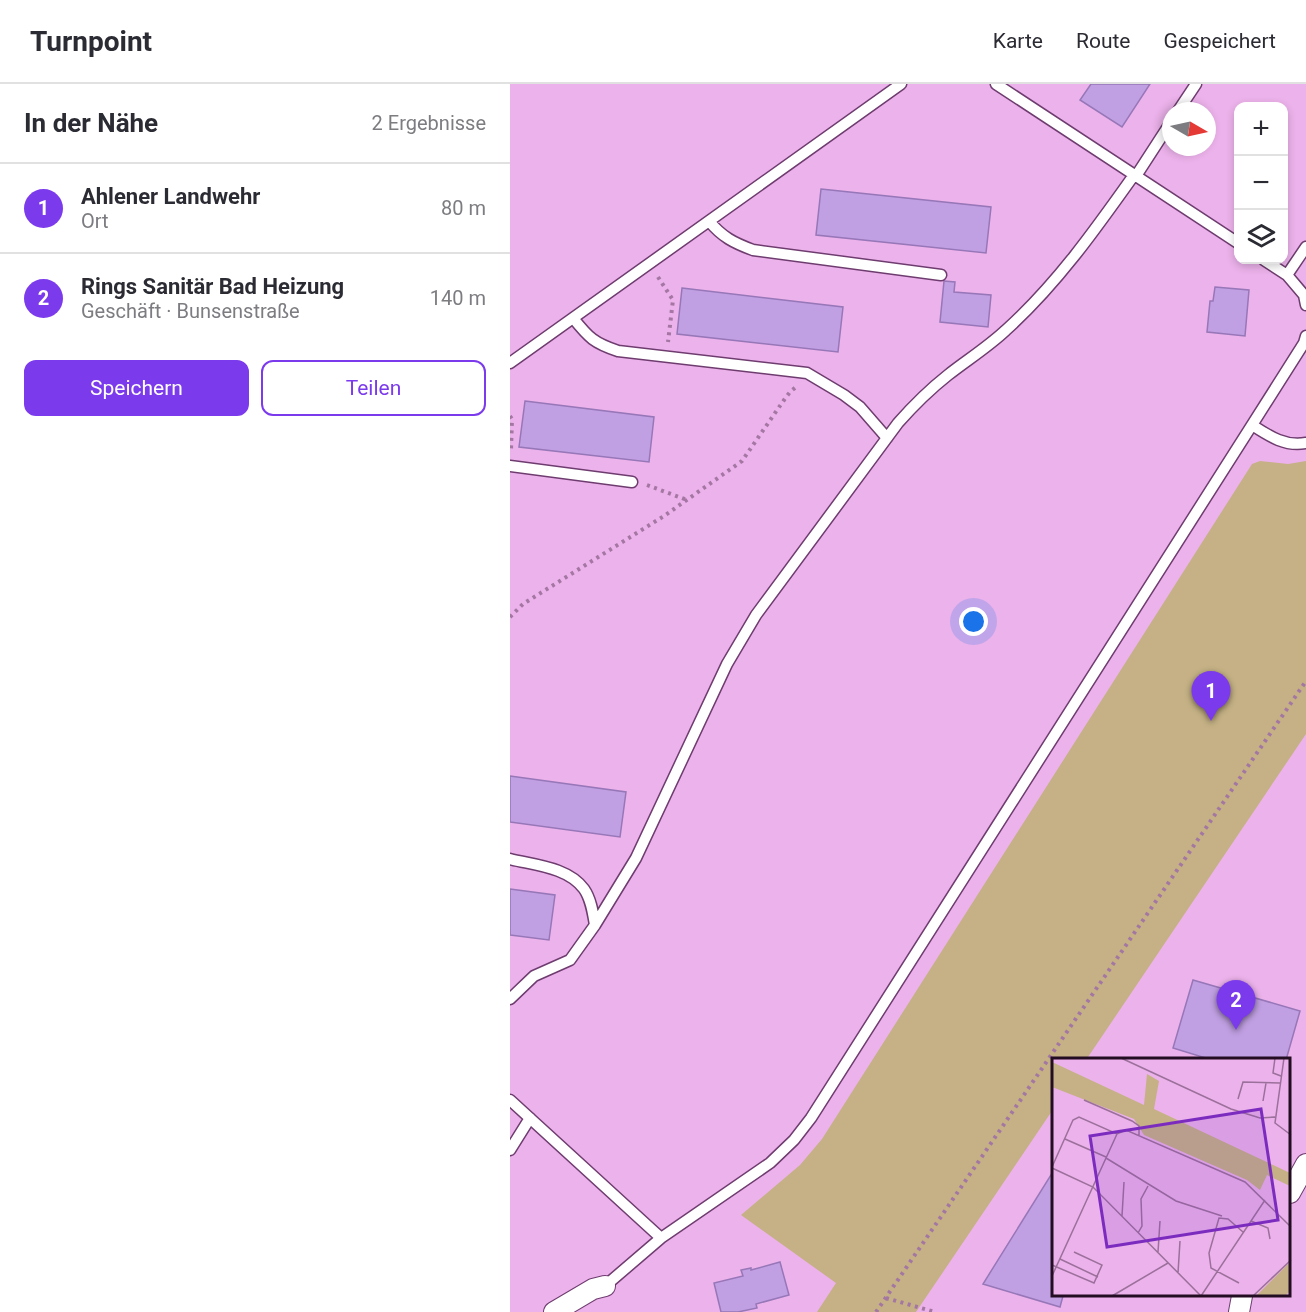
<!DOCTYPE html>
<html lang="de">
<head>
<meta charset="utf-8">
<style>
  body { margin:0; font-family:Roboto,sans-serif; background:#f2f2f3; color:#2b2b33 }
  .controls { position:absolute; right:18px; top:18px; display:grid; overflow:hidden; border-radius:12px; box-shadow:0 3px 9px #0003 }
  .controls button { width:54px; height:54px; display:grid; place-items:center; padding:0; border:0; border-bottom:2px solid #e1e1e2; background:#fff; color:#2b2b33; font:30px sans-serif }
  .compass { position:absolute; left:652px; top:18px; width:54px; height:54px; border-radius:50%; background:#fff; box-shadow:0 3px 9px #0003; rotate:99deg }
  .you { position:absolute; left:464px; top:538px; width:21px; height:21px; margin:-15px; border:4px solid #fff; border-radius:50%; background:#1a73e8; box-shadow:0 0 0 9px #1a73e833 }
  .badge { display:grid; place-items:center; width:39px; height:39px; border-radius:50%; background:#7c3aed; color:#fff; font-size:20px; font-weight:700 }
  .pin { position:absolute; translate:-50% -50px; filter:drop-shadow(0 2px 3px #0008) }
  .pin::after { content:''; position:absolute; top:32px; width:21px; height:18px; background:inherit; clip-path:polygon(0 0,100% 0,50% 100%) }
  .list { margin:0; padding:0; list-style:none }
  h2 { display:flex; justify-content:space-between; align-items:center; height:78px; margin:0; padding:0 24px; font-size:26px }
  h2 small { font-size:20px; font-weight:400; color:#7c7c81 }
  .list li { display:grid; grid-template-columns:39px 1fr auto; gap:18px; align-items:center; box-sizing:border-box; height:90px; padding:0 24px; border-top:2px solid #e1e1e2 }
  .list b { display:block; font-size:22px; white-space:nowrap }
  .list p { margin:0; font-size:20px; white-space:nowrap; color:#7c7c81 }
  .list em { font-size:20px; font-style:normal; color:#7c7c81 }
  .actions { display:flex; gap:12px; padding:18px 24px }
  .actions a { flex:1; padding:14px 0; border:2px solid #7c3aed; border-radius:12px; text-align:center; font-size:21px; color:#7c3aed }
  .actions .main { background:#7c3aed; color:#fff }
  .icon { flex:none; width:33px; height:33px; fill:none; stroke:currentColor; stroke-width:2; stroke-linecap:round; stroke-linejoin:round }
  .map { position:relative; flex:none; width:796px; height:1228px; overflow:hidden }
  header { display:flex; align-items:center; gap:36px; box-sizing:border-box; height:84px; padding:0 30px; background:#fff; border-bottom:2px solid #e1e1e2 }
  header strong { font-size:28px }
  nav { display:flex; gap:33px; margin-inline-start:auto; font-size:21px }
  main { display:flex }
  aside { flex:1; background:#fff }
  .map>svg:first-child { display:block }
  .green { fill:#c5b185 }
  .building { fill:#c09fe2; stroke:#9777b8; stroke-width:1.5 }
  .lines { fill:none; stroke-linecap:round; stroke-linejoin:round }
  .service-casing { stroke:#6e3c6f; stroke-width:13 }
  .minor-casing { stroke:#6e3c6f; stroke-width:22 }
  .path { stroke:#a477a3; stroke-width:4; stroke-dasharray:3 4.5; stroke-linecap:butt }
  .service { stroke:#fff; stroke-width:10 }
  .minor { stroke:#fff; stroke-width:20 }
  .inset-road { fill:none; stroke:#9b709b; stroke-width:1.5 }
  .view { fill:#7b2cbf; fill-opacity:0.15; stroke:#7b2cbf; stroke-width:3 }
  .inset-edge { fill:none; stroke:#220d22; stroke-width:3 }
</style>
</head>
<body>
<header>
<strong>Turnpoint</strong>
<nav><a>Karte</a><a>Route</a><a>Gespeichert</a></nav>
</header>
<main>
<aside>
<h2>In der Nähe<small>2 Ergebnisse</small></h2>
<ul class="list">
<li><span class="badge">1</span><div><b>Ahlener Landwehr</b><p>Ort</p></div><em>80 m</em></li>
<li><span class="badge">2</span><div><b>Rings Sanitär Bad Heizung</b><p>Geschäft · Bunsenstraße</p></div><em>140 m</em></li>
</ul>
<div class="actions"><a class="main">Speichern</a><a>Teilen</a></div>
</aside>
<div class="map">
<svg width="796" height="1228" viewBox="0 0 796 1228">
  <rect width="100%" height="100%" fill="#ecb2eb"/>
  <!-- green -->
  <path class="green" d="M750,377l28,3 18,-3v273l-220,326h-32v48l-138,204h-99l19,-29 -95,-68 59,-50 22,-26 430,-675z"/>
  <!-- building -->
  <path class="building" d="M581,0h59l-28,43 -42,-27z
    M311,105l170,18 -5,46 -170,-18z
    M434,197l11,1 -1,10 37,3 -3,32 -48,-5z
    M705,203l34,3 -4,46 -38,-4 3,-31h3z
    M172,204l161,19 -5,45 -161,-18z
    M15,317l129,16 -5,45 -130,-15z
    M0,692l116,16 -6,45 -110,-15z
    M0,805l45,6 -6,45 -39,-5z
    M683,896l107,31 -14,49h-74l-39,-12z
    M544,1086v126h9l-3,11 -77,-23z
    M270,1178l9,33 -33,9 1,4 -19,4h-17l-7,-29 29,-7 -2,-6 10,-2v2z"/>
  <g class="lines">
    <defs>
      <path id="service" d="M486,0l242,159
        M668,27l18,-27
        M626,92l35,-54
        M199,137c13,16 25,22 44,29l188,25
        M796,163l-19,28 17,20 2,10
        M754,176l23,15
        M63,234c16,20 21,25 45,33l189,22 37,22 16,12 27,31
        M0,279l391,-279
        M742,341c17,11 33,22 54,18
        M0,382l122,16
        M0,775c24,6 58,8 74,30 7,10 9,24 11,36l-25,35 -36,16 -24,23
        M85,841l41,-67 91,-194 29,-49 142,-192c15,-17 31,-33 50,-48 19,-15 40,-28 58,-45 50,-45 89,-100 128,-155
        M0,1016l151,138
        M0,1066l20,-32
        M95,1202l56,-48 109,-75 24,-23 17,-22 441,-693 52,-82 2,-7"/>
      <path id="minor" d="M780,1109l16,-29
        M44,1228l39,-23 12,-3
        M729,1228l3,-16"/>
    </defs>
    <!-- service casing -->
    <use href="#service" class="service-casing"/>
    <!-- minor casing -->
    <use href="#minor" class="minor-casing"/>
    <!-- path -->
    <path class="path" d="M148,193l15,23 -5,42
      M0,332l2,3 -1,31
      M137,401l40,15
      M0,533l13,-13 141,-88 78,-55 42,-61 6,-8 6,-5
      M376,1214l49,14
      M366,1228l430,-631"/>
    <!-- service -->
    <use href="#service" class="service"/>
    <!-- minor -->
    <use href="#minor" class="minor"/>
  </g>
  <!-- overview -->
  <g transform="translate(542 974)">
    <rect width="238" height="238" fill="#ecb2eb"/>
    <path d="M0,4l92,43 3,-31 12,7 -5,28 136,64v13l-23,-11 -7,15 -13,-10 -103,-45 -10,-16 -82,-32zM238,204v29l-5,5h-29z" fill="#c5b185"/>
    <path class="inset-road" d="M69,0l110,51 29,9 15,-1M223,0l-2,15 8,3M232,0l-9,65 16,12M186,41l5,-17 37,1M32,42l48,21 7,5v9M211,43l3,-18M13,81l41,18M54,100l70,43 46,15M0,109l21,-47 6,-3 38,17 9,-4 119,52 46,45M0,110l41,19 108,109M70,158l2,-34M199,163l17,7 2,11M86,175l4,-7 -1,-27 7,-13M106,194l2,-31M8,201l38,18M0,207l42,18 8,-18 -28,-13M126,215l2,-32M0,218l65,-142M187,225l-28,-15 -2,-15 10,-35 9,1 15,13M60,238l56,-33M149,238l64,-96M201,238l38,-36"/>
    <path class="view" d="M209,51l17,111 -171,27 -17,-111z"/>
    <rect width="238" height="238" class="inset-edge"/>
  </g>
</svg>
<div class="controls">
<button>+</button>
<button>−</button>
<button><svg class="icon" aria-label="layers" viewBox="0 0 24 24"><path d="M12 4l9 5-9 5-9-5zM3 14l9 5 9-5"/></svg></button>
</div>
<svg class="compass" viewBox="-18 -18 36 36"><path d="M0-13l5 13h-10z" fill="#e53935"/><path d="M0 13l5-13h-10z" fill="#7c7c81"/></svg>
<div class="you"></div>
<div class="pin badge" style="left:701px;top:637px">1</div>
<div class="pin badge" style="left:726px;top:946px">2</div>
</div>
</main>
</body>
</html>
